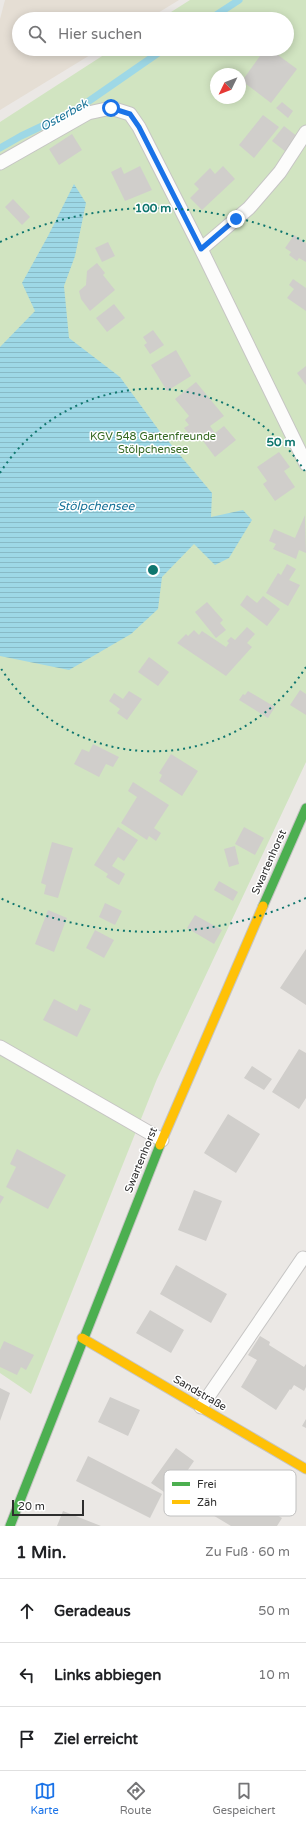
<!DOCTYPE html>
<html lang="de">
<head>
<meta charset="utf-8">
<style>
  body { margin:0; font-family:"Varela Round",sans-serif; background:#f2f2f2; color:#202124 }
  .compass { position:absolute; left:210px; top:68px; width:36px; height:36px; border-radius:50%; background:#fff; box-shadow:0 2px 10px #0003; rotate:227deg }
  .scale { position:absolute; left:12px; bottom:10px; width:72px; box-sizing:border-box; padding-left:4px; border:2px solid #2e2e2e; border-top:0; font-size:11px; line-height:14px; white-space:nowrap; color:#2e2e2e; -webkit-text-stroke:3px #fff; paint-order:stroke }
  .stop { position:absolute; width:12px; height:12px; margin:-9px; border:3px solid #1a73e8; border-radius:50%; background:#fff }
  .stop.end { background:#1a73e8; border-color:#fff; box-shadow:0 1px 4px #0008 }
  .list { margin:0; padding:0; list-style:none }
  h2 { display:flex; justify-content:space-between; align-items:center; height:52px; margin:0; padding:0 16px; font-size:17px }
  h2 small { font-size:13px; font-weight:400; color:#757577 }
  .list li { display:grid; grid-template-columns:26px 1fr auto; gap:12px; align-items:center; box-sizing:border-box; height:64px; padding:0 16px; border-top:1px solid #e0e0e0 }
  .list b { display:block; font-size:15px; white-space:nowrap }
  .list em { font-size:13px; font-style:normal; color:#757577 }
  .icon { flex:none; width:22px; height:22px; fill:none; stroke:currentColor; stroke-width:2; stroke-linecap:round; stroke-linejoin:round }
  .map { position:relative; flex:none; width:306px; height:1526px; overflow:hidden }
  .search { position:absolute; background:#fff; box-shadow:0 2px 10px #0003; left:12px; right:12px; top:12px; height:44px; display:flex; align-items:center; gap:10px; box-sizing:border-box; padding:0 14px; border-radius:22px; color:#757577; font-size:15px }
  .sheet { height:244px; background:#fff }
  nav { display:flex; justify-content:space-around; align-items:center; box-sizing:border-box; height:56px; border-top:1px solid #e0e0e0; background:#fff; font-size:11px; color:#757577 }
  nav a { display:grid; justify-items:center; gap:2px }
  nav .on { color:#1a73e8 }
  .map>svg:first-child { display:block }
  .education { fill:#e5ded4 }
  .grass { fill:#d1e4c1; fill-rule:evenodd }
  .water { fill:url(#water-rules) }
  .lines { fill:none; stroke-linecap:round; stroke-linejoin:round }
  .stream { stroke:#9ed8e6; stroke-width:7 }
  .building { fill:#d0cecb }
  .lane-casing { stroke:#c6c5c4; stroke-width:15 }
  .fast-casing { stroke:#c6c5c4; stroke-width:11 }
  .slow-casing { stroke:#c6c5c4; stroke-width:11 }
  .lane { stroke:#fcfcfb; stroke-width:13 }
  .fast { stroke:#4caf50; stroke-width:9 }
  .slow { stroke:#ffc107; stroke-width:9 }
  .route { stroke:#1a73e8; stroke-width:5 }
  .ring { fill:none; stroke:#0f766e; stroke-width:2; stroke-dasharray:2 4 }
  .labels { text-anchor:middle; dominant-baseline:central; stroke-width:3; stroke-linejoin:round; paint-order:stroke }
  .park-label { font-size:11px; fill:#346821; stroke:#fff }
  .street-label { font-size:11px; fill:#2e2e2e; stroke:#fff }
  .water-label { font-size:12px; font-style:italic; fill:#187398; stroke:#fff }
  .key { fill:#fff; stroke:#c0c0c0; stroke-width:1 }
  .key-label { font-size:11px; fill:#2e2e2e }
  .centre { fill:#0f766e; stroke:#fff; stroke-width:2 }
  .ring-label { font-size:12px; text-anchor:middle; font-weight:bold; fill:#0f766e; stroke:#fff; stroke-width:3; stroke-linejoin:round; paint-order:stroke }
</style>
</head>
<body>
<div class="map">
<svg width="306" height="1526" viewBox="0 0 306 1526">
  <defs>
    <pattern id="water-rules" width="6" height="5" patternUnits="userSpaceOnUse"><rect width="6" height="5" fill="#9ed8e6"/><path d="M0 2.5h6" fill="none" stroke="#88bac6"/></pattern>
  </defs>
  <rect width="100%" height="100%" fill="#ebe8e5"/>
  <!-- education -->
  <path class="education" d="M5,0h174l-31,19h-129v30h81l-100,61v-91z"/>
  <!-- grass -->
  <path class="grass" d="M190,0h116v762l-149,317 -126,315 -31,-21v-1251l113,-73h174v-30h-127zM216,74h24v24h-24z"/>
  <!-- water -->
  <path class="water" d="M74,184l12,19 -11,53 -11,30 5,52 51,39 38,52 54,64 -1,24 32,-7 9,10 -23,38 -14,7 -21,-21 -32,33 -4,32 -27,25 -62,36 -69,-14v-309l35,-36 -13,-28 26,-47z"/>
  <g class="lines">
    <!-- stream -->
    <path class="stream" d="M210,19l29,-19
      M0,148l21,-12 55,-26 88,-61"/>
  </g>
  <!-- building -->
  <path class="building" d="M265,49h5l27,20 -26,34 -29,-22z
    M282,102l11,9 -5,7 -12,-10z
    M263,115l16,12 -25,31 -15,-13z
    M284,126l14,11 -12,15 -14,-11z
    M72,134l10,16 -23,15 -10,-16z
    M140,166l12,24 -27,11 -14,-29 10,-5 3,7z
    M223,166l12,13 -33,31 -12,-12 9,-9 -5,-5 16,-16 5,6z
    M13,199l17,18 -8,8 -17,-18z
    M294,235l12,8v19l-7,-4 -2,3 -8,-6 2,-3 -6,-4z
    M108,242l7,14 -13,6 -7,-14z
    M97,263l8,10 -2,2 12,15 -25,21 -9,-12 -2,-8 7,-6 1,-14z
    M293,279l13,9v23l-19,-13 7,-9 -5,-4z
    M114,304l11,14 -18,14 -11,-14z
    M153,330l11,15 -14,9 -6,-9 3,-2 -4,-6z
    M176,350l15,26 -24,15 -16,-26z
    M306,366v19l-9,-12z
    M196,382l28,34 -14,10 5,7 9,-7 12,14 -21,17 -12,-16 4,-3 -4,-5 -9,7 -10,-12 5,-3 -4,-5 4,-4 -14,-17z
    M279,452l11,15 -6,4 11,16 -20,14 -12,-17 4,-3 -10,-14z
    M305,515l1,38 -7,-3 -3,9 -23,-10 3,-5 -7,-3 5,-12 21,9z
    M287,564l9,5 -7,11 11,5 -12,21 -22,-13 12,-20 3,2z
    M247,595l10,8 6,-7 17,13 -13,17 -27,-21z
    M207,602l16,18 -3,3 6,7 -10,8 -21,-26z
    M247,627l8,7 -8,9 5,4 -26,29 -49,-33 9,-9 2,2 6,-6 5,5 3,-4 24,16 3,-4 -2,-2 4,-4 4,3z
    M149,657l20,15 -11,14 -20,-14z
    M300,690l6,4v21l-16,-10z
    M129,691l13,8 -15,21 -10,-7 3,-4 -11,-8 5,-8 9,6z
    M248,691l27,16 -7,11 -29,-18 4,-6 2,1z
    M93,744l26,13 -6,10 -7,-3 -7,13 -25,-13 8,-15 7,3z
    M171,754l27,17 -16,25 -23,-15 3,-6 -3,-2z
    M133,782l36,23 -15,23 7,5 -5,8 -7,-5 -2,4 -26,-17 16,-26 -9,-6z
    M118,827l20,13 -14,21 -6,-4 -6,9 13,8 -6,11 -13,-8 2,-3 -14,-9z
    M244,827l20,11 -9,17 -20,-11z
    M52,842l21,6 -15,50 -14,-4 2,-9 -5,-2z
    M235,846l4,18 -10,3 -5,-18z
    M219,881l19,11 -5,9 -19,-11z
    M105,903l17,8 -7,14 -16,-8z
    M48,910l19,8 -13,34 -19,-8z
    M195,915l27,15 -8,14 -27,-16z
    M95,930l19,10 -10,18 -18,-10z
    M306,949v56l-26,-17z
    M54,999l23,12 3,-7 11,5 -14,28 -34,-17z
    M299,1049l7,4v45l-7,11 -27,-17z
    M252,1066l20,13 -8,11 -20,-12z
    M228,1114l32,20 -24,39 -32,-20z
    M17,1149l49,26 -18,34 -42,-22 10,-20 -6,-3z
    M194,1190l28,11 -16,40 -28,-11z
    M0,1195l4,2 -4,7z
    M176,1265l51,29 -16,29 -51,-29z
    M150,1310l34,20 -13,23 -35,-20z
    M260,1336l10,6 -1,3 35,22 2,-3v23l-2,4 -10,-6 -3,5 -1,-1 -14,21 -35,-23 16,-27 -9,-5z
    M4,1341l30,14 -8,15 -5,-3 -4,8 -17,-8v-17z
    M0,1388l10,5 -10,28z
    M110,1397l30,13 -12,26 -30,-14z
    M306,1419v9l-4,-2z
    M176,1448l18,13 -24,35 -19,-13z
    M88,1456l74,38 -12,24 -74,-37z
    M212,1478l70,40 -5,8h-46l-35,-21z
    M63,1511l38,15h-44z"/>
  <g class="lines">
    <defs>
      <path id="lane" d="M0,163l88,-50 23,-5 19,6 9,13 62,122 105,215
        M201,249l48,-41 31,-36 26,-40
        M0,1047l162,93
        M201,1407l102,-149"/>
      <path id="fast" d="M263,906l43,-98
        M10,1526l150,-381"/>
      <path id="slow" d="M160,1145l103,-239
        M82,1338l224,131"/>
    </defs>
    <!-- lane casing -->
    <use href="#lane" class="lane-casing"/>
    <!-- fast casing -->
    <use href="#fast" class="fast-casing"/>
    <!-- slow casing -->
    <use href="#slow" class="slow-casing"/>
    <!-- lane -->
    <use href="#lane" class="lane"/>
    <!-- fast -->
    <use href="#fast" class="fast"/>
    <!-- slow -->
    <use href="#slow" class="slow"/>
  </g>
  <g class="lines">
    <!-- route -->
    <path class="route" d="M111,108l19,6 9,13 62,122 35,-30"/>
  </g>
  <!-- distance rings -->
  <g class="ring">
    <path d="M306 667A181 181 0 0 1 0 667M0 473A181 181 0 0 1 306 473"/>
    <path d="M306 898A362 362 0 0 1 0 898M0 242A362 362 0 0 1 306 242"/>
  </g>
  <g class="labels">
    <!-- park labels -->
    <g class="park-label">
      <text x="153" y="436">KGV 548 Gartenfreunde<tspan x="153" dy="13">Stölpchensee</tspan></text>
    </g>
    <!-- street labels -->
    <g class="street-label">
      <text transform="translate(269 862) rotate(-66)">Swartenhorst</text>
      <text transform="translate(141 1160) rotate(-68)">Swartenhorst</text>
      <text transform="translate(200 1393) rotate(30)">Sandstraße</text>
    </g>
    <!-- water labels -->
    <g class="water-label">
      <text transform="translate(64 115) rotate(-29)">Osterbek</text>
      <text x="96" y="506">Stölpchensee</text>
    </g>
  </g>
  <!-- legend -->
  <rect x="164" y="1470" width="132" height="46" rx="6" class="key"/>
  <rect x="172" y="1482" width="18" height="4" fill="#4caf50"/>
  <rect x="172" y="1500" width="18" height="4" fill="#ffc107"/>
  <g class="key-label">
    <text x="197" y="1488">Frei</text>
    <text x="197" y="1506">Zäh</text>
  </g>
  <circle cx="153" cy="570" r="6" class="centre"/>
  <g class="ring-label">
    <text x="153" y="212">100 m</text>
    <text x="281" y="446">50 m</text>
  </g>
</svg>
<svg class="compass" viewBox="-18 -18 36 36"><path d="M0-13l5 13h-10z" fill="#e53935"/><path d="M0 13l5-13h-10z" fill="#757577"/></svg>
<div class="scale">20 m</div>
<div class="stop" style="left:111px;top:108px"></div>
<div class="stop end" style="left:236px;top:219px"></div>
<div class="search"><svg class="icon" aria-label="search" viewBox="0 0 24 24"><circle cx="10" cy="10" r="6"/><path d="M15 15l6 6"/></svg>Hier suchen</div>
</div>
<section class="sheet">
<h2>1 Min.<small>Zu Fuß · 60 m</small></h2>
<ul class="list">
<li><svg class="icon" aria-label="ahead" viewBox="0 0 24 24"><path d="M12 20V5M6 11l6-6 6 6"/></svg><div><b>Geradeaus</b></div><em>50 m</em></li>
<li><svg class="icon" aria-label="left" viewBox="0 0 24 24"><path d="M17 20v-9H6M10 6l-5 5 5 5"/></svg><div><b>Links abbiegen</b></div><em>10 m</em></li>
<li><svg class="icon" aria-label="arrive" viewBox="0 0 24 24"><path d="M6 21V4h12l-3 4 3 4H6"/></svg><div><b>Ziel erreicht</b></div></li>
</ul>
</section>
<nav>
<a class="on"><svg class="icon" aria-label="map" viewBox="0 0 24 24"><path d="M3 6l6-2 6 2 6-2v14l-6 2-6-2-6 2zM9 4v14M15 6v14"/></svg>Karte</a>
<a><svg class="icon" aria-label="directions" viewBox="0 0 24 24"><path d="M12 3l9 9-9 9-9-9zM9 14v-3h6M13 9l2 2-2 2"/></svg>Route</a>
<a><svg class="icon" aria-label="saved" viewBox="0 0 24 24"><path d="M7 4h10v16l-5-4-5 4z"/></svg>Gespeichert</a>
</nav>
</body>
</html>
